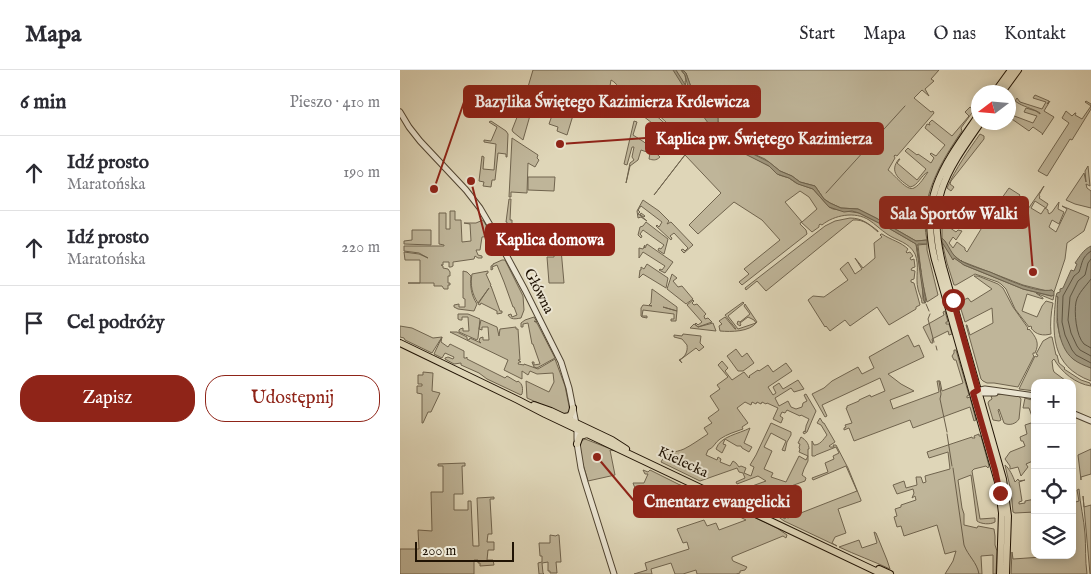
<!DOCTYPE html>
<html lang="pl">
<head>
<meta charset="utf-8">
<style>
  body { margin:0; font-family:"IM FELL English",serif; background:#f7f7f7; color:#2b2b33 }
  .controls { position:absolute; right:15px; bottom:15px; display:grid; overflow:hidden; border-radius:10px; box-shadow:0 2px 8px #0003 }
  .controls button { width:45px; height:45px; display:grid; place-items:center; padding:0; border:0; border-bottom:1px solid #e1e1e2; background:#fff; color:#2b2b33; font:25px sans-serif }
  .compass { position:absolute; left:571px; top:15px; width:45px; height:45px; border-radius:50%; background:#fff; box-shadow:0 2px 8px #0003; rotate:254deg }
  .scale { position:absolute; left:15px; bottom:12px; width:99px; box-sizing:border-box; padding-left:5px; border:2px solid #201304; border-top:0; font-size:14px; line-height:18px; white-space:nowrap; color:#201304; -webkit-text-stroke:4px #eae4d1; paint-order:stroke }
  .stop { position:absolute; width:15px; height:15px; margin:-11px; border:4px solid #8f2418; border-radius:50%; background:#fff }
  .stop.end { background:#8f2418; border-color:#fff; box-shadow:0 1px 5px #0008 }
  .list { margin:0; padding:0; list-style:none }
  h2 { display:flex; justify-content:space-between; align-items:center; height:65px; margin:0; padding:0 20px; font-size:21px }
  h2 small { font-size:16px; font-weight:400; color:#7c7c81 }
  .list li { display:grid; grid-template-columns:32px 1fr auto; gap:15px; align-items:center; box-sizing:border-box; height:75px; padding:0 20px; border-top:1px solid #e1e1e2 }
  .list b { display:block; font-size:19px; white-space:nowrap }
  .list p { margin:0; font-size:16px; white-space:nowrap; color:#7c7c81 }
  .list em { font-size:16px; font-style:normal; color:#7c7c81 }
  .actions { display:flex; gap:10px; padding:15px 20px }
  .actions a { flex:1; padding:11px 0; border:1px solid #8f2418; border-radius:20px; text-align:center; font-size:18px; color:#8f2418 }
  .actions .main { background:#8f2418; color:#fff }
  .icon { flex:none; width:28px; height:28px; fill:none; stroke:currentColor; stroke-width:2; stroke-linecap:round; stroke-linejoin:round }
  .map { position:relative; flex:none; width:691px; height:504px; overflow:hidden }
  header { display:flex; align-items:center; gap:30px; box-sizing:border-box; height:70px; padding:0 25px; background:#fff; border-bottom:1px solid #e1e1e2 }
  header strong { font-size:24px }
  nav { display:flex; gap:28px; margin-inline-start:auto; font-size:18px }
  main { display:flex }
  aside { flex:1; background:#fff }
  .map>svg:first-child { display:block }
  .green { fill:#bfb599; stroke:#70644e; fill-rule:evenodd }
  .water { fill:#9e947b; stroke:#6c604b }
  .lines { fill:none; stroke-linecap:round; stroke-linejoin:round }
  .shore { stroke:#5f5440; stroke-width:1 }
  .stream { stroke:#6c604b; stroke-width:1 }
  .minor-casing { stroke:#504431; stroke-width:7 }
  .major-casing { stroke:#201304; stroke-width:8 }
  .minor { stroke:#eae4d1; stroke-width:5 }
  .major { stroke:#dfd6b8; stroke-width:6 }
  .route { stroke:#8f2418; stroke-width:6 }
  .labels { text-anchor:middle; dominant-baseline:central; stroke-width:4; stroke-linejoin:round; paint-order:stroke }
  .street-label { font-size:15px; fill:#201304; stroke:#eae4d1 }
  .leader { fill:none; stroke:#8f2418; stroke-width:2 }
  .callout-dot { fill:#8f2418; stroke:#eae4d1; stroke-width:2 }
  .callout { fill:#8f2418; stroke:#8f2418; stroke-width:2 }
  .callout-label { font-size:16px; text-anchor:middle; font-weight:bold; fill:#fff }
</style>
</head>
<body>
<header>
<strong>Mapa</strong>
<nav><a>Start</a><a>Mapa</a><a>O nas</a><a>Kontakt</a></nav>
</header>
<main>
<aside>
<h2>6 min<small>Pieszo · 410 m</small></h2>
<ul class="list">
<li><svg class="icon" aria-label="ahead" viewBox="0 0 24 24"><path d="M12 20V5M6 11l6-6 6 6"/></svg><div><b>Idź prosto</b><p>Maratońska</p></div><em>190 m</em></li>
<li><svg class="icon" aria-label="ahead" viewBox="0 0 24 24"><path d="M12 20V5M6 11l6-6 6 6"/></svg><div><b>Idź prosto</b><p>Maratońska</p></div><em>220 m</em></li>
<li><svg class="icon" aria-label="arrive" viewBox="0 0 24 24"><path d="M6 21V4h12l-3 4 3 4H6"/></svg><div><b>Cel podróży</b></div></li>
</ul>
<div class="actions"><a class="main">Zapisz</a><a>Udostępnij</a></div>
</aside>
<div class="map">
<svg width="691" height="504" viewBox="0 0 691 504">
  <rect width="100%" height="100%" fill="#dfd6b8"/>
  <filter id="stains"><feTurbulence type="fractalNoise" baseFrequency=".004" numOctaves="4"/><feColorMatrix values="0 0 0 0 .2 0 0 0 0 .09 0 0 0 0 .02 0 0 0 .5 -.17"/></filter>
  <radialGradient id="worn" r=".72"><stop offset=".6" stop-color="#630" stop-opacity="0"/><stop offset="1" stop-color="#630" stop-opacity=".3"/></radialGradient>
  <!-- green -->
  <path class="green" d="M133,0h148l4,5 1,6h-1l1,6 2,5 -3,1 6,9 4,-2v-5l-2,-3 6,2v2l-1,1 1,6 2,5 -1,1 9,12 1,-2 1,-4 -3,-4 3,-2 4,4 1,2h-2v12l-2,2 3,5 4,1 -1,-10 8,3 1,10 11,11 12,7 19,10 10,9 10,3 7,5 17,6 16,18 4,2 26,4 26,13 31,18 5,28 -3,-27 9,-1v6l11,45 -11,7 -5,-22 1,19 2,4h-3c0,-5 -3,-9 -4,-14 -3,-12 2,-23 -3,-35 -6,-12 -18,-13 -28,-20 -6,-4 -12,-10 -18,-14 -14,-9 -35,-5 -47,5l-2,-1 -1,1v2l-7,5 -11,-10 -1,2 6,6 1,4 -65,51 -3,-3 10,-8 -5,-5 36,-29 -18,-20 -28,-18 -36,32 -9,-9 32,-32 -36,-38 -31,40 40,-52 -1,-1 -6,6 -3,-1 -17,-24 -14,-13 -1,2 18,16 7,12 6,8v5c-12,-14 -25,-26 -40,-37l1,-3 -7,-2 -1,5 -21,-6c3,-11 9,-23 -4,-30l-1,6 5,2v2l-4,19 -29,-9 -3,-5 -7,6 2,11 -7,23 -10,-4 1,-4 -9,-3 7,-20 -21,-6 -12,42 -10,-8 -1,-2 13,-33zM400,121l9,6 8,12 -15,13 -17,-20z
    M283,0h256l-8,9 3,2 -9,8 4,7 -7,-6 -8,8 17,14 2,-1 1,2 -37,43 -2,-1 -1,1 1,2 -7,12c6,4 19,22 26,18 6,-3 11,-12 14,-16 -7,3 -10,14 -18,15 -10,-7 -22,-15 -11,-28h1l-3,4 20,17 9,-11 -21,-18 3,-3 1,1 8,6 1,-1 13,9 3,-5 -4,-4 1,-1 5,3 9,-11 -20,-17 2,-4 3,1 -1,-2 3,-3 20,16 17,-20 -4,-4 5,-5 4,3 -13,18 1,3c-22,32 -44,69 -35,109l-11,1 -40,-23 -18,-9 -17,-1 -11,-5 -6,-4 -9,-13 -15,-4 -8,-6 -12,-5 -15,-12 -18,-8 -18,-15 -1,-3h2c-1,-5 -2,-7 -6,-9h-3l-3,-2v-6l1,-1 -2,-5 -3,-3v1l-9,-3 -2,-1c-2,-7 2,-14 -7,-16v1l-5,-2 -5,-14z
    M635,25l14,6 -2,3 3,-3 -6,10 10,6 -12,18 1,-1 -10,-7 -4,4 -20,-14v-3l24,9 4,-7 -13,-4 2,-4 10,3 4,3v-1c-8,-5 -17,-6 -25,-12l2,-3 3,4 22,7 4,-7 -13,-4z
    M686,31l5,3v5l-19,31 -2,-1 -23,37 -9,-5 31,-48 -7,-5 4,-7 6,5 3,-3h1l-1,2 7,4 9,-13 -6,-4z
    M91,51l15,10 2,3 -1,23h-1v-3l-8,-1 -3,27h-3l-1,7 -8,-1 1,-4 -5,-1 3,-25 2,1 -1,12 11,1 2,-26 -12,-2v-2l7,1 6,-14 -8,-5z
    M234,51l3,1 -4,13 11,7 16,15c-4,4 -7,3 -11,2l1,-6 -9,-3 -3,10 -8,6 -4,17 4,-20 4,-3 -2,-3 2,-10h-2l-5,18 -3,-1z
    M580,64l4,2v3l-33,42 -1,3 4,3 -3,4 -4,-3c9,-20 21,-37 33,-54z
    M112,68l26,17 -1,3 2,2 -4,7 -7,-4 -1,30 -16,-1v5h-2z
    M688,96l2,20 -4,-2 1,4 4,3v17l-16,-4 -9,-4 18,-27 2,9 -1,-11z
    M128,107h27l-1,14 -26,-1z
    M644,116l-5,9 1,2 -1,1 9,6 -2,4 -11,-7 -4,7 10,6 4,-6 3,2v2l1,2 3,-2 7,-10 -1,7 6,3 -5,12 -7,-4 -3,7 7,5 11,-23 -5,-3 27,11 -5,14 -17,12 -2,16 -11,33 -2,-2 -5,1 -24,-6 -62,-24 1,-1 -1,1 -10,-8 -7,-13 -2,-2v-23l2,1 -1,7 13,9 2,-2 4,1 -6,9 -3,-3 -4,6 4,5 4,-6 8,6v2l2,2 22,-36 20,-28 11,7 -13,20 5,4 3,-4 6,4z
    M109,129h2l-1,21h2v7h21v6l5,1h-32l1,-12h-1z
    M243,130l16,11 10,10 -2,3 4,-2 22,23 -9,8 -3,-3 2,-1 2,2 3,-3 -14,-15 -4,3 2,2 -1,2 -15,-14 1,-1 2,2 3,-5 -21,-16 -3,4 2,2 -2,2 2,1 1,-2 4,3 -1,1 -4,-2 7,6 -6,-4 -3,1 -1,-7z
    M50,141h5v9h6l1,22 9,-1 -1,-17 -6,-1h12l7,-3 9,16 -10,1 -2,13h-4l2,5 4,1v2h-4l-3,-2 -1,3 -21,3v4l-2,1h-2v-5h-6v3h-2l2,1v2l5,1 2,3v4h-2v7h2v2h-2v4h-4l-2,-3h-8v-3h-26h12v-23h-15l-1,-8 15,2 9,4 -9,-5 -15,-2v-5h40v-1l-5,-1v-31h7v16h4z
    M450,148c12,0 19,6 28,13v1c-7,-6 -14,-13 -25,-12l-87,71 -9,-10 -11,9 -1,-2 80,-62 10,-5z
    M246,152l22,17 -4,15 -6,-4 1,-2 2,1 3,-4 -21,-15 -3,4 2,2 -1,2 -3,-3 2,-8 3,-1z
    M12,160h19v15l-27,-1v-3l8,-1z
    M481,164h1c9,6 19,8 26,15l-2,3 1,1 3,-1 3,4 -3,2 1,2 3,-1 1,8 -3,1 -1,2 4,1 -1,8 -3,1v2l3,1 6,22 -4,2v2l-27,16 -12,-18 -27,19 -5,-6 -15,11 -4,-5 -1,1 -17,-27 5,-4 11,1 24,-17 -8,-11 8,-7 7,12 7,-5 -7,-11 8,10 12,-10 -1,-15 8,-6 -2,-2z
    M542,172l9,13 13,10 59,24 28,7 3,-1 -1,5 -17,-7 7,5v1l-16,-5 -5,17 15,6 5,-11 4,-5 7,2c-2,9 -3,21 -2,31 -8,2 -15,1 -20,-6l1,-1 -2,-1 -1,1 -14,-18 -9,-20 -5,-5 -3,-2 -23,-8 -19,11h-2l-7,-22z
    M247,174l26,18 -8,11 -6,-3 1,-1 2,1 3,-4 -22,-14 -4,6v-10l4,1 2,-4 -1,2 1,1z
    M161,179l3,34h-15l-2,-26h7v-7z
    M102,190h3l18,36 1,14 -3,8c-6,1 -10,2 -13,-3l3,-1 1,3 5,-2 -3,-8h-1l-9,-25 -7,-17 -5,2 1,2 -2,1v-4l2,-1v-1z
    M247,194l21,14 -2,10 -23,-14 -4,4 1,-8h1v-3l3,2z
    M63,201l4,1 4,4c-1,10 0,19 6,28l-3,7 -16,-2 -4,-2v-2l5,-1v3h6v-8l-2,-1z
    M88,201v2l-2,1 5,11 -1,1h1l9,25h2v2l-5,1v-3l-16,-8 -1,2 -2,-1 11,-16 -11,15c-6,-9 -8,-18 -6,-29z
    M272,204l5,4 -4,3 5,6 4,-1 11,13 -7,5 -19,-15z
    M574,206h4l20,8 5,4 10,19 15,21 -1,1 1,1 1,-1c7,8 11,14 6,24h-2v2l1,1 -16,31 -24,-4h-7l-4,-2 -2,-2 -15,-54h1l3,10 23,-12 -1,-15 -27,14 -6,-19 2,-2 7,-3 3,4 21,-13z
    M252,219l25,18v4l-14,-4 14,4 -1,10h-5v-2h3v-5l-31,-4 -1,6h5v2l-5,-1 -1,-1v-8l2,-3 9,1 -3,-1 2,-2z
    M656,226l2,1 -1,25 3,15 13,22 18,9v13c-41,-15 -39,-48 -35,-85z
    M293,230l1,1 -2,2 2,2 3,-1 9,10 -2,2 1,3 3,-1 4,4 -14,5 15,-4 3,8 -26,-3 4,-4 4,3 -3,-3 1,-1 2,2 4,-3 -15,-17z
    M343,232l1,1 -16,13 10,13 18,-6 -2,-3 -6,-3 -8,6 1,2 -1,1 -3,-2 1,-3 2,1 10,-8 -6,-8 1,-2 12,18c-7,10 -26,10 -37,9l-1,-5 3,-2 -3,-3 6,-4 10,12h1l-11,-14z
    M545,241l3,11h-2v2h3l3,10 -3,1 -1,-4 -16,8 1,4h-2l-8,-16 21,-12 -1,-3z
    M58,244h10l12,5 -2,19 -1,2 -18,-8v-2l1,-1 3,-1v3h6l-1,-14h-6v3h-2l-2,-1z
    M134,247l3,5 -3,-1 3,2 18,35 -18,10 -3,-1 -2,-5h2v3l6,-1 -7,-20h-1l-4,-21 -5,1v3h-2v-4l4,-3z
    M81,250l16,7 2,9 1,-7 16,-2v2h2l2,31h-2l3,2h-2l-1,2 6,1v-1l14,5 17,-10 10,27 5,25 -1,2 -4,2 -38,-17 -1,-17 23,11 5,-10 -1,-9 -16,1 -7,-3 -2,4 -6,-4v8l-18,-9 4,-10 -58,-28h7l10,5v2l2,1 1,-2 11,5 -2,-2 1,-3 3,-1v3h6l-1,-13h-6v3l-3,-1z
    M0,256l12,2 21,10 9,-1 -10,16 -27,-13 -1,-2 -4,-1z
    M283,264l18,2 -1,7 4,4 -5,4 -3,-3 -16,12 2,3 -3,-3c6,-3 9,-8 8,-15l-5,-6 -8,-2v-2l8,1z
    M508,265l6,12 5,-2 5,12 -36,17 13,10 13,7 -24,9 3,9 46,-17 -2,-11h3l2,10 21,-8 -7,-23h-2l-2,-4 2,-3v-3h2l13,45 -2,1v2l3,-1 6,23 -2,1 -4,-14 -57,21 -3,-8 -56,21 -5,-13 -5,2v-2l2,-1 -1,-2 7,-2 -6,-15h1v-2l12,-5v-1l11,-5 1,2 14,-6 -5,-13 -58,27 5,11 -2,1 -13,-23 12,-6 8,-7 26,-14 4,7 12,-6 -5,-11z
    M42,267l-1,5 7,5 2,-3 14,7v7h2l1,-1v2l38,19 2,-2 10,6 1,-1c5,3 5,8 4,13l-1,1 -34,-16 -8,-6 -18,-8v-2l-7,1 -9,-5v-1l3,-1 5,2 1,-2 -9,-4 -3,5 -8,-4z
    M650,267h2l4,18h1l2,8 6,5 -1,1 17,11 9,3 1,3c-15,-2 -30,-14 -37,-27l-2,2 1,8 1,3 15,11h-34v8l-16,-2 16,-33 2,1 1,-2 -2,-1 7,-13z
    M336,279l6,8 5,-4 7,10 -11,8h-5l-11,-15z
    M322,291l6,7 -3,3 7,9 12,-8 5,6 1,-1 -1,-1 9,-6 1,1 9,-6 5,7 13,-9 6,8 -24,16 5,8 3,-2 -3,-6 6,-4 4,6 15,-9 6,9 -10,3 -3,-4 -16,10 4,8 9,-5 3,6 5,2 6,-2 1,-4 4,-2 -3,-6 2,-1 10,17 -9,21 -3,2 -1,-2 3,-1h-1l1,-4v-1l3,-7 -8,-4 -1,1 -13,-6 -2,3 -3,-1 -2,4 3,2 -2,5 -8,-4 5,-11 -11,-5 -1,1 -4,-2 -1,2 -4,-2 -1,2 -4,-2 -1,3 -6,-3 -8,6 11,15 -6,4 1,2c-8,3 -16,5 -23,10 -5,3 -6,9 -12,11l-2,5 11,5 1,-3 3,2 -1,3 10,4 3,-5 3,2 3,4 2,-1 5,2 -2,5 7,3 3,-9 -4,-2 6,-10 15,-32 20,9v3l-4,7 -2,9 -3,-1 4,-9 -15,-8 -7,14 8,4 -8,18 9,4 -2,4 15,5 13,-26 7,4 2,-4 -9,-4 1,-3 -1,-1 1,-4 -2,-1 3,-6c5,3 8,7 8,12h-1v12l-4,8 -2,6 4,3 -1,3 -25,9 5,3 -2,3h-2l-10,11 -28,-13 -5,4 -14,-6 2,-1 4,3 36,-13 -8,-5 -21,8 -1,-2 9,-4 -2,-5 -4,-1 -2,-4 -37,13 -39,-19c5,-11 14,-9 23,-13 8,-4 16,-10 24,-15l-4,-6 8,-5 -4,-5 11,-8 -9,-14 10,-7 -3,-4 11,-8 -10,-12z
    M23,302l10,1 -1,18 8,2 -9,19h-3l-5,11h-1v-29l-5,-1v-7h5v-2h-4v-9h5z
    M606,323l12,2 3,4 -2,20c-3,5 -10,7 -15,4l-5,-14 -1,1 3,10 -2,1 -6,-1 -5,-17 1,-2 3,-2 -1,-3z
    M625,328l10,3v59l-9,4 2,3 -7,9 -3,-9 -8,2v-3l-5,-7 5,-7 15,-6 -2,-5h-2l-1,-4 7,-3 -2,-9 9,-3 -5,-14h-6z
    M420,348l3,5h1l11,19 -6,4 1,1h4l-1,-2h3l12,23 13,32v1l-23,8 8,24 -11,4 -3,6 5,3 -53,-25 -11,-8v-1l12,7 1,-2 2,1 69,-27 -11,-25 -33,14 -1,-2 16,-6 -3,-9 9,-4 -1,-3 6,-3 -3,-6 -20,8 -1,1h-3v-15l2,4c6,0 9,-5 13,-10l-6,-10 -4,-2z
    M350,358l-6,15 8,4 -3,5 -7,-4 -1,-2h-4l-12,-7 -2,5 3,1 -4,8 -6,-4c4,-13 23,-15 34,-21z
    M579,364v2h2l8,30 -1,2 -2,-2 -12,3 -2,2 8,48 14,-1h1v4c-5,3 -14,2 -18,-1l-6,-46 -13,5 4,28 2,6v11l13,3 1,-2 16,3 1,7v9l2,6 -1,23h-3v-19l-12,1 1,18h-37l8,-13 3,-10 -11,3 -8,-29 -33,11 -3,-10 -4,1 -3,-10 3,-1 -2,-7 6,-2v-2l15,-5 -1,-4 -3,2 2,-5 -1,-4 -16,5 -4,-9 11,-4 2,7 11,-3 -1,-8h5l2,6 3,-1 -1,-6 25,-7 -2,-17 -19,6 -2,-6 45,-15v1h3l-1,-2z
    M185,369l31,12 -6,-1 5,25 -27,6 -6,-20 -3,-19z
    M691,379v25l-10,3v3l-3,-25z
    M65,393v3h-3l1,28h-9v16h14v-9h3l2,45h6l-2,-48 17,-1v2h-4l2,35h-4l-1,8h7v8h-6l-1,10h6l1,5 -14,1v-3h-2v-3h-4v14h-74v-25h19l-1,-19 14,1 -1,-39h12v-26h-5v-2z
    M605,395c4,3 8,11 10,17l3,-3 1,2 6,-1 -6,2 3,19 -3,1v2l6,-1v-2l10,-2v13l-20,1 -2,-1 -2,-21z
    M243,400l5,2 2,-2 30,15 11,3 -3,1 -8,-4 -40,16 -7,-18h11l4,-9h-3z
    M679,419c1,15 5,30 6,45 1,13 0,26 2,40h-76l1,-22 1,7 29,-2 1,-2h29v-52l7,-2 -2,-11z
    M683,426l1,11 7,-2v69h-1z
    M335,438l42,20 10,7 -1,3 -3,-2 -51,21v2l1,2 14,6 -2,3 -5,1v2l-4,1h-39l-1,-4 -13,4h-8l-4,-11 -20,6 1,5h-18l13,-4 -2,-7 44,-14 -2,-7 -4,1 -6,-14 27,-9 3,6 9,-3 3,7 27,-10 -14,-7z
    M474,462l2,1 11,27 3,9c-17,-8 -34,-14 -51,-22l20,-7 3,8 15,-5z
    M150,465l6,1 1,-1h2l2,27h-5l1,11h-7v-2h-2v-9l-6,1 1,10 1,1h-5l-1,-11 4,-1v-6h-2l-1,-13h11z"/>
  <!-- water -->
  <path class="water" d="M273,0h3l13,21 -4,-16 -4,-5 3,1 2,2 5,14c18,7 6,12 13,18 2,1 6,1 8,2 6,3 6,9 6,15l10,6 1,7 2,3 16,13 22,11 11,9 12,5 8,6 15,4 9,13 6,4 11,5 17,1 18,9 40,23 11,-1v4h-9l-1,2 9,56 -1,1 -1,-3 -8,-56 -31,-18 -26,-13 -7,-2 -8,1 -15,-5 -16,-18 -15,-5 -9,-6 -12,-4 -8,-8 -24,-12 -16,-14 -13,-6 -23,-32z
    M542,168c8,7 8,17 19,23 9,5 20,8 29,11 16,7 45,21 62,18l2,2v3l-2,1 -29,-7 -44,-18 -15,-6 -10,-7v1l-1,1 -11,-18z
    M691,176v122c-6,-2 -13,-5 -18,-9 -16,-13 -17,-43 -15,-62l-2,-1 1,-3 3,-1v-3l3,-1 8,-18 3,1 3,-7 -2,-1c5,-7 8,-13 16,-17z"/>
  <g class="lines">
    <!-- shore -->
    <path class="shore" d="M691,181c-10,7 -8,11 -12,21l-5,4 -11,20 -1,26 3,13 7,15 4,5 15,8
      M691,189l-3,4 -3,12 -7,6 -8,16 -2,23 3,13 6,13 3,4 11,6
      M691,209c-5,7 -13,14 -15,23 -2,10 0,34 8,42 2,1 5,3 7,4"/>
    <!-- stream -->
    <path class="stream" d="M426,123l79,-87
      M526,234l3,7
      M530,244l-2,5 6,23
      M536,276l1,4
      M539,311l2,13 -1,5 7,33
      M547,364l5,32
      M553,398l11,77c4,11 13,17 15,29"/>
    <defs>
      <path id="minor" d="M0,42l9,15 11,14 46,49 14,18 10,17 35,65 36,72 8,26 8,41v11
        M576,321l9,-2 50,7
        M576,323h19
        M672,343l19,8
        M177,373l4,25 4,14 29,92"/>
      <path id="major" d="M595,22l16,-22
        M602,22l16,-22
        M578,46c-34,49 -59,80 -43,144l63,222 4,31 -2,61
        M581,52c-37,53 -55,78 -38,145l60,212 5,37 -2,58
        M0,273l118,57 27,14 337,160
        M134,335l17,6 61,29 14,9
        M164,347l6,-1 2,-4 1,-4
        M177,374l3,-8 7,-2
        M479,499l11,5"/>
    </defs>
    <!-- minor casing -->
    <use href="#minor" class="minor-casing"/>
    <!-- major casing -->
    <use href="#major" class="major-casing"/>
    <!-- minor -->
    <use href="#minor" class="minor"/>
    <!-- major -->
    <use href="#major" class="major"/>
  </g>
  <g class="lines">
    <!-- route -->
    <path class="route" d="M553,230l25,90 -5,3 22,77 5,23"/>
  </g>
  <g class="labels">
    <!-- street labels -->
    <g class="street-label">
      <text transform="translate(139 221) rotate(63)">Główna</text>
      <text transform="translate(283 392) rotate(25)">Kielecka</text>
    </g>
  </g>
  <!-- callouts -->
  <path class="leader" d="M34 119L64 32M160 74L246 68M633 202L628 143M71 111L86 170M197 387L234 431"/>
  <g class="callout-dot">
    <circle cx="34" cy="119" r="5"/>
    <circle cx="160" cy="74" r="5"/>
    <circle cx="633" cy="202" r="5"/>
    <circle cx="71" cy="111" r="5"/>
    <circle cx="197" cy="387" r="5"/>
  </g>
  <g class="callout">
    <rect x="64" y="16" width="296" height="31" rx="5"/>
    <rect x="246" y="53" width="237" height="31" rx="5"/>
    <rect x="480" y="127" width="148" height="31" rx="5"/>
    <rect x="86" y="154" width="128" height="31" rx="5"/>
    <rect x="234" y="416" width="167" height="31" rx="5"/>
  </g>
  <g class="callout-label">
    <text x="212" y="37">Bazylika Świętego Kazimierza Królewicza</text>
    <text x="364" y="74">Kaplica pw. Świętego Kazimierza</text>
    <text x="554" y="149">Sala Sportów Walki</text>
    <text x="150" y="175">Kaplica domowa</text>
    <text x="317" y="437">Cmentarz ewangelicki</text>
  </g>
  <rect width="100%" height="100%" filter="url(#stains)"/>
  <rect width="100%" height="100%" fill="url(#worn)"/>
</svg>
<div class="controls">
<button>+</button>
<button>−</button>
<button><svg class="icon" aria-label="locate" viewBox="0 0 24 24"><circle cx="12" cy="12" r="6"/><path d="M12 2v4M12 18v4M2 12h4M18 12h4"/></svg></button>
<button><svg class="icon" aria-label="layers" viewBox="0 0 24 24"><path d="M12 4l9 5-9 5-9-5zM3 14l9 5 9-5"/></svg></button>
</div>
<svg class="compass" viewBox="-18 -18 36 36"><path d="M0-13l5 13h-10z" fill="#e53935"/><path d="M0 13l5-13h-10z" fill="#7c7c81"/></svg>
<div class="scale">200 m</div>
<div class="stop" style="left:553px;top:230px"></div>
<div class="stop end" style="left:600px;top:423px"></div>
</div>
</main>
</body>
</html>
